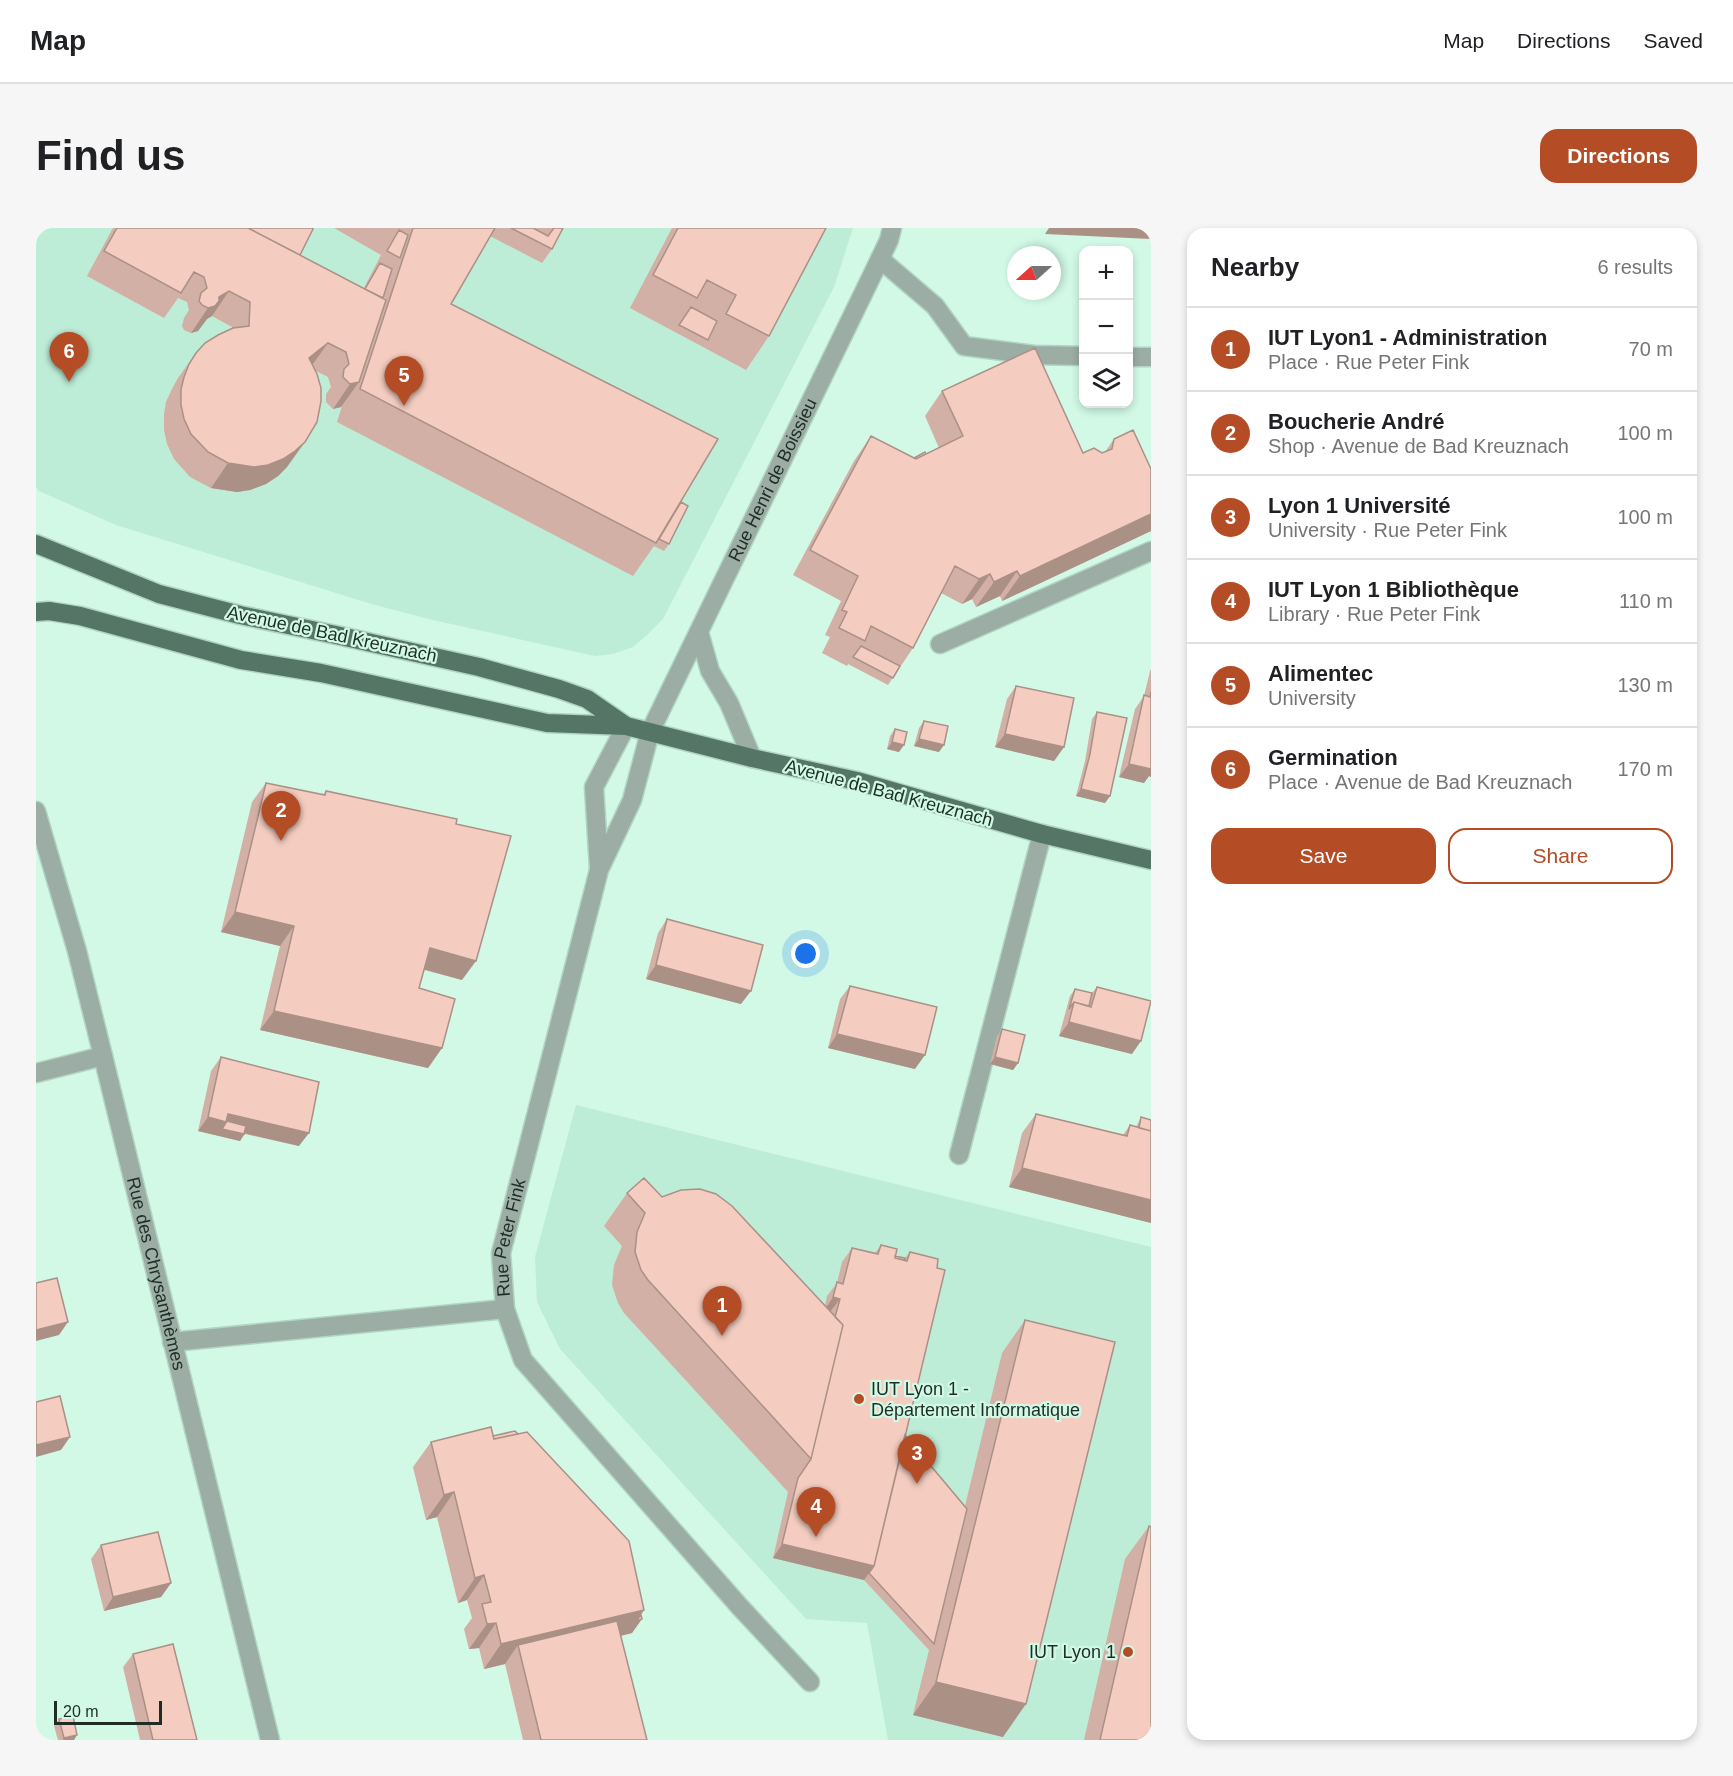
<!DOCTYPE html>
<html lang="en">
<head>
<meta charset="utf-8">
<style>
  body { margin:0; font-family:Arial,sans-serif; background:#f6f6f6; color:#202124 }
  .controls { position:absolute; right:18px; top:18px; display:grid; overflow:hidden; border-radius:12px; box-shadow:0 3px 9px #0003 }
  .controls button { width:54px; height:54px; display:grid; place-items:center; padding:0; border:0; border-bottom:2px solid #e0e0e0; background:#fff; color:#202124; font:30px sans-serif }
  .compass { position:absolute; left:971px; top:18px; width:54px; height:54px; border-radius:50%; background:#fff; box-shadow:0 3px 9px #0003; rotate:249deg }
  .scale { position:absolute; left:18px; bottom:15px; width:108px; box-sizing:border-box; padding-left:6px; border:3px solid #1e2d26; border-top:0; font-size:16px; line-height:21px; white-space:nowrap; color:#1e2d26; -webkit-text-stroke:4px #d1f9e6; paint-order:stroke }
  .you { position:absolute; left:770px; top:726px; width:21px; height:21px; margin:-15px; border:4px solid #fff; border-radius:50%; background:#1a73e8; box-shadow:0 0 0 9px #1a73e833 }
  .badge { display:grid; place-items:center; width:39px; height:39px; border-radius:50%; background:#b44d25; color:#fff; font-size:20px; font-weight:700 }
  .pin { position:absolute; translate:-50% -50px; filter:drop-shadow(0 2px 3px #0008) }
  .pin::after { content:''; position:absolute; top:32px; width:21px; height:18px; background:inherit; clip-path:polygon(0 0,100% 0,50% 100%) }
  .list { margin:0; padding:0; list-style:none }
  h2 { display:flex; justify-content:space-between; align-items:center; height:78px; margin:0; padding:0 24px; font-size:26px }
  h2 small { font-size:20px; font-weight:400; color:#757577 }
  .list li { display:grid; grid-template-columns:39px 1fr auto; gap:18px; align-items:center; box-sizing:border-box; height:84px; padding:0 24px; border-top:2px solid #e0e0e0 }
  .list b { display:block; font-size:22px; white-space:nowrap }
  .list p { margin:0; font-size:20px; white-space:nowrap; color:#757577 }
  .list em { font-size:20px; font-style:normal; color:#757577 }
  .actions { display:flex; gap:12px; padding:18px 24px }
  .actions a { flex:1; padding:14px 0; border:2px solid #b44d25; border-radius:18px; text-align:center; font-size:21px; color:#b44d25 }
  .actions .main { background:#b44d25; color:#fff }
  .icon { flex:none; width:33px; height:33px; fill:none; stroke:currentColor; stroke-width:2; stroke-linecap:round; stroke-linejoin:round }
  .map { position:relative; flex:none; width:1115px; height:1512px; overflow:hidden; border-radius:18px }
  header { display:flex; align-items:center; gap:36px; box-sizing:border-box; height:84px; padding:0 30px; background:#fff; border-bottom:2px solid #e0e0e0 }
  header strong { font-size:28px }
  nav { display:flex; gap:33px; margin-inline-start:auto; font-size:21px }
  .intro { display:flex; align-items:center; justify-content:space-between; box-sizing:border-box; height:144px; padding:0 36px }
  h1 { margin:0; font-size:42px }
  .button { padding:15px 27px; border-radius:18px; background:#b44d25; color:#fff; font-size:21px; font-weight:700 }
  main { display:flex; gap:36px; padding:0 36px }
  aside { flex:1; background:#fff; border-radius:18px; box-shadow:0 3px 9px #0003 }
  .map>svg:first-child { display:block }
  .built { fill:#bdecd7 }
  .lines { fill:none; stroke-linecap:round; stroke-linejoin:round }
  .minor-casing { stroke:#b1d4c3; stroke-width:21 }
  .major-casing { stroke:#b1d4c3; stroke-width:21 }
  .minor { stroke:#9bada4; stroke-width:18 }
  .major { stroke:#557667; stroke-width:18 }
  .wall { fill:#d2b0a5 }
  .shaded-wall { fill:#ab9086 }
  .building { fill:#f4cdc0; stroke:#ab9086; stroke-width:1.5 }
  .poi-dot { fill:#b44d25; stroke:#d1f9e6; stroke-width:2 }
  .labels { text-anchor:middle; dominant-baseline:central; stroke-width:4.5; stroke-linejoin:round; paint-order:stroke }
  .street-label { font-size:18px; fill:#1e2d26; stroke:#d1f9e6 }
  .poi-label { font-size:18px; fill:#1e2d26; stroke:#d1f9e6; text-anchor:start }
</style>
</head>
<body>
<header>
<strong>Map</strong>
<nav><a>Map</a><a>Directions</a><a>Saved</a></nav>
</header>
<div class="intro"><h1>Find us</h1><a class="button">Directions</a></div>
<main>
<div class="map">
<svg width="1115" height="1512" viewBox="0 0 1115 1512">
  <rect width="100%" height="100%" fill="#d1f9e6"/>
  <!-- built -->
  <path class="built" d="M0,0h817l-19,59 -171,332 -16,16 -14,12 -20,7 -18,2 -162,-36 -58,-15 -259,-80 -77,-34 -3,-4z
    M540,877l575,142v493h-263l-21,-117 -61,-4 -246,-270 -23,-47 -2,-45z"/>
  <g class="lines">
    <defs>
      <g id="minor">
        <path d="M844,31l55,47 29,40 70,9 50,1"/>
        <path d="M1092,129h23"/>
        <path d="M663,404l11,39 19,32 23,55"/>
        <path d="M904,416l211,-93"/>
        <path id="s1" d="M0,583l41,140 26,105 167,684"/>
        <path d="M563,640l-5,-81 32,-61"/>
        <path d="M0,845l67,-17"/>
        <path d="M923,927l83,-321"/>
        <path d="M136,1114l333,-33"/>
        <path id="s2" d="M774,1454l-70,-75 -217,-247 -18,-51 -4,-56 98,-383 33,-70 18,-68 230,-473 9,-19 3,-12"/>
      </g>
      <path id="major" d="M0,316l123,50 81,21 96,20 143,32 80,22 28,10 39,27
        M0,384l13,-1 31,5 161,44 80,13 226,50 79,3 126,32 105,23 185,53 109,26"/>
    </defs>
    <!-- minor casing -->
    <use href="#minor" class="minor-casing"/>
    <!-- major casing -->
    <use href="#major" class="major-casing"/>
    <!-- minor -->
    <use href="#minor" class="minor"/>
    <!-- major -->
    <use href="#major" class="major"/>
  </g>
  <!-- wall -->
  <path class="wall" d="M77,0h201l-14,27 64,33 17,-33 -47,-27h229l-11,21 -10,14 -52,-27 -39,68 230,198 -12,42 -5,7 -10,-5 -21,30 -296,-154 5,-16 -1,1 -8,2 -7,-7v-8l5,-7 -3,-10 -12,-6 -29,96 -9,9 -12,8 -16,6 -13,2 -26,-4 -21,-11 -16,-18 -7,-15 -3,-14v-16l2,-12 6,-13 6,-11 18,-25 36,-24v-2l-20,-11 -5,3 -9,12 -7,2 -7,-3 -2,-4 2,-8 5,-8 -2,-8 -9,-4 -14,20 -77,-42z
    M636,0h154l-57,108 -23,34 -116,-62z
    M906,163l141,62h19l3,-1 9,-13 37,30v62l-149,70 -2,-5 -24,11 -4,-8 -10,5 -21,-11 -28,55 -25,37 -40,-21 -1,2 -25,-13 8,-16 -5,-2 16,-34 -48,-26 61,-114 17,-25 43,22 12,-4 13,-6 -14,-32z
    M1115,441v108l-2,-1 -5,7 -25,-6 16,-68 9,-13 6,-25z
    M980,458l48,61 -10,14 -59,-14 12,-48z
    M1061,484l13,84 -5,7 -29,-7 9,-35 7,-42z
    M888,493l15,31 -25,-6 5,-18z
    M859,501l4,23 -12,-3 3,-13z
    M230,555l57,12 3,-4 130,33 6,156 -38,-10 -5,18 23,60 -14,20 -168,-38 20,-84 -59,-14 31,-130z
    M631,691l74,85 -95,-25 12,-46z
    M814,758l65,83 -87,-21 12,-49z
    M1061,759l35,67 -73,-18 11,-40 5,-7 17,4z
    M966,801l16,34 -5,7 -23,-6 7,-28z
    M185,829l78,89 -54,-12 -5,7 -42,-10 13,-60z
    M1000,886l87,21 7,-10 6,2 5,-10 10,3v103l-142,-36 13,-54z
    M591,965l35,4 163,109 2,-10 10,-13 5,-21 10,-14 23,5 6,-8 14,11 10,2 5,-6 -5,183 60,71 37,-153 23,-33 -22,417 -90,-22 16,-65 -65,-70 -91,-22 15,-66 -164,-179 -6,-10 -6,-18 2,-20 8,-19 -18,-20z
    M457,1208l151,174 -3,5 -9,18 -11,3 26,104h-124l-18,-76 -21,5 -5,-21 -10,1 -5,-20 8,-11 -5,-18 -9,3 -21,-86 -11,3 -13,-53 18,-25z
    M1113,1298l2,214h-67l41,-181z
    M65,1317l70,38 -10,14 -57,14 -13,-52z
    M97,1426l64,86h-57l-17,-73z
    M23,1491l15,21h-16l-4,-14z"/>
  <!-- shaded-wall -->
  <path class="shaded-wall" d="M1013,0h102v11l-106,-5z
    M193,63l-17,25 -5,3 -9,12 -7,2 17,-25 11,-11z
    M292,115l-18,25 -1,-10z
    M323,154l-18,25 -8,2 17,-25z
    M269,214l-18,25 -9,9 -12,8 -16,6 -13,2 -26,-4 17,-25z
    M1115,286v17l-149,70 18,-25z
    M981,343l-17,25 -24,11 18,-25z
    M954,346l-18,25 -10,5 17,-25z
    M969,506l59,13 -10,14 -59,-14z
    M883,511l25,6 -5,7 -25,-6z
    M856,514l12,3 -5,7 -12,-3z
    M1093,536l22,5v8l-2,-1 -5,7 -25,-6z
    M1045,561l29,7 -5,7 -29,-7z
    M199,684l59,14 -14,20 -59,-14z
    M394,720l46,13 -14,19 -46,-13z
    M620,737l95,26 -10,13 -95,-25z
    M238,783l168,37 -14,20 -168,-38z
    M1033,794l72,19 -9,13 -73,-18z
    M801,806l88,21 -10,14 -87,-21z
    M959,829l23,6 -5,7 -23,-6z
    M192,886l81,19 -10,13 -77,-18 22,6 -4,7 -42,-10 10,-14z
    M986,940l129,32v23l-142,-36z
    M797,1069l7,2 -10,13 -6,-1z
    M32,1094l-9,13 -23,6v-11z
    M34,1209l-9,13 -25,7v-12z
    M418,1264l-17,25 -11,3 18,-25z
    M746,1316l92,22 -10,14 -91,-22z
    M448,1347l-17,25 -9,3 17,-25z
    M135,1355l-10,14 -57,14 9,-14z
    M608,1382l-8,11 6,-2 -10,14 -110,27 -4,-15 -13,19 -21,5 17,-25z
    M460,1395l-17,25 -10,1 18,-25z
    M900,1454l90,22 -23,33 -90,-22z
    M41,1507l-3,5h-11l1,-2z"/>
  <!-- building -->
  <path class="building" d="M81,0h131l138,72 -27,82 -9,2 -7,-7 1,-8 5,-5 -3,-12 -18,-9 -19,15 8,16 4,14v13l-4,21 -12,20 -10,9 -12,8 -15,6 -14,2 -26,-4 -20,-11 -17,-18 -7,-15 -3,-14v-16l3,-12 5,-13 7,-11 9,-10 13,-8 15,-7 16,-2 1,-24 -21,-11 -10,6v4l-4,5 -7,2 -6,-3 -3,-4 2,-8 6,-5 -3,-11 -10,-5 -13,21 -77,-42z
    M212,0h64l1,1 -13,26z
    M377,0h82l-44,76 267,135 -62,104 -296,-154z
    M475,0h22l15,8 6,-8h9l-11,21z
    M642,0h148l-57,108 -43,-22 10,-19 -29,-15 -10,18 -44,-23z
    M363,2l9,5 -8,23 -13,-7z
    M344,35l12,6 -9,29 -18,-9z
    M655,79l26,14 -9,19 -29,-15z
    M999,120l48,105 11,-5 8,5 10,-4 2,-10 19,-9 18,39v45l-131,62 -3,-5 -23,11 -4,-8 -11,5 -24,-13 -42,82 -42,-22 -6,15 -26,-13 8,-16 -5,-2 16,-34 -48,-26 61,-114 45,23 47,-23 -21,-45z
    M889,224l1,2 -10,5 -2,-1z
    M645,274l7,4 -19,38 -10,-5z
    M825,418l39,20 -7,12 -40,-21z
    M980,458l58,12 -10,49 -59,-13z
    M1115,464v77l-22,-5 15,-69 6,2z
    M1061,484l30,6 -17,78 -29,-7 9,-35z
    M888,493l24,5 -4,19 -25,-6z
    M859,501l12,3 -3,13 -12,-3z
    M230,555l59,12 1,-4 131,28 -1,5 55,12 -35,125 -46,-13 -11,40 36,11 -13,49 -168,-37 20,-85 -59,-14z
    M631,691l96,26 -12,46 -95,-26z
    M814,758l87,21 -12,48 -88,-21z
    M1061,759l54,14 -10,40 -72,-19 5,-20 17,5z
    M1039,761l17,4 -3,13 -15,-4 -5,7z
    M966,801l23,6 -7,28 -23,-6z
    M185,829l98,25 -10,51 -81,-19 -2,8 -18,-5z
    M1000,886l91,22 3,-11 21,6v69l-129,-32z
    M1105,889l10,3v11l-12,-3z
    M191,893l19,5 -2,8 -22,-5z
    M608,950l18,19 19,-7 19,-1 16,5 16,12 111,119 -32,134 -163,-179 -7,-10 -6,-18 2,-20 8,-19 -18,-20z
    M845,1017l16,4 -2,9 12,3 3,-9 28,7 -1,9 8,2 -71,296 -92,-22 16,-66 13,-19 32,-134 -8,-8 5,-18 -7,-2 4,-15 6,2 9,-36 26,6z
    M859,1028l10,2v2l-10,-2z
    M21,1050l11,44 -32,8v-47z
    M989,1092l90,22 -89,362 -90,-22z
    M24,1168l10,41 -34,8v-43z
    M455,1199l3,12 33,-7 102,109 15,69 -143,34 -5,-21 -9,1 -5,-20 9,-2 -7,-27 -9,3 -21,-86 -10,3 -13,-53z
    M479,1203l3,3 -24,5 -1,-3z
    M869,1207l62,74 -33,135 -65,-71 5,-7z
    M1113,1298l2,1v213h-51z
    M122,1304l13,51 -58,14 -12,-52z
    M605,1387l1,4 -6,2z
    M581,1393l30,119h-106l-23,-95z
    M137,1416l24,96h-44l-20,-86z
    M37,1488l4,19 -13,3 -5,-19z"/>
  <!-- markers -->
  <g class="poi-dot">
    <circle cx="823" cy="1171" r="6"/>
    <circle cx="1092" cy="1424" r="6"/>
  </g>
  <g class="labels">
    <!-- street labels -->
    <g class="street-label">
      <text stroke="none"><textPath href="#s2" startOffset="1365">Rue Henri de Boissieu</textPath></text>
      <text transform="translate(296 406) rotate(12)">Avenue de Bad Kreuznach</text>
      <text transform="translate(853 565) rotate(15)">Avenue de Bad Kreuznach</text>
      <text stroke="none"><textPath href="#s2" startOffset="558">Rue Peter Fink</textPath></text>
      <text stroke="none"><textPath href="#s1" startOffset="478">Rue des Chrysanthèmes</textPath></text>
    </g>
    <!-- poi labels -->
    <g class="poi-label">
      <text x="835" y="1161">IUT Lyon 1 -<tspan x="835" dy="21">Département Informatique</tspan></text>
      <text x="1080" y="1424" text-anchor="end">IUT Lyon 1</text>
    </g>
  </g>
</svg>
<div class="controls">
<button>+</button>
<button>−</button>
<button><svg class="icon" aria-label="layers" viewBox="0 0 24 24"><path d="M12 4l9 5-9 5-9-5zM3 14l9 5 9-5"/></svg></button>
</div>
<svg class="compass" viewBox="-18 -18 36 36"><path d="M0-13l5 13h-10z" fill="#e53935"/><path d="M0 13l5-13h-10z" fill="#757577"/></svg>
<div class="scale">20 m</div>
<div class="you"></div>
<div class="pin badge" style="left:686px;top:1108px">1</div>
<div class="pin badge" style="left:245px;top:613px">2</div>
<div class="pin badge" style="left:881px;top:1256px">3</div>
<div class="pin badge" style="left:780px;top:1309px">4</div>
<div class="pin badge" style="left:368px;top:178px">5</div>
<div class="pin badge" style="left:33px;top:154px">6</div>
</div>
<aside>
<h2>Nearby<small>6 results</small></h2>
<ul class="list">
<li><span class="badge">1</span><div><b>IUT Lyon1 - Administration</b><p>Place · Rue Peter Fink</p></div><em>70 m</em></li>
<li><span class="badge">2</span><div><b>Boucherie André</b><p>Shop · Avenue de Bad Kreuznach</p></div><em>100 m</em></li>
<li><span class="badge">3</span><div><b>Lyon 1 Université</b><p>University · Rue Peter Fink</p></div><em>100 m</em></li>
<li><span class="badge">4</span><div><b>IUT Lyon 1 Bibliothèque</b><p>Library · Rue Peter Fink</p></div><em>110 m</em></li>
<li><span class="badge">5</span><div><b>Alimentec</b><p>University</p></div><em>130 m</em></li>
<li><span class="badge">6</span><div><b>Germination</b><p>Place · Avenue de Bad Kreuznach</p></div><em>170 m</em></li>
</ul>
<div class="actions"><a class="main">Save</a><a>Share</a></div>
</aside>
</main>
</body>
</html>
